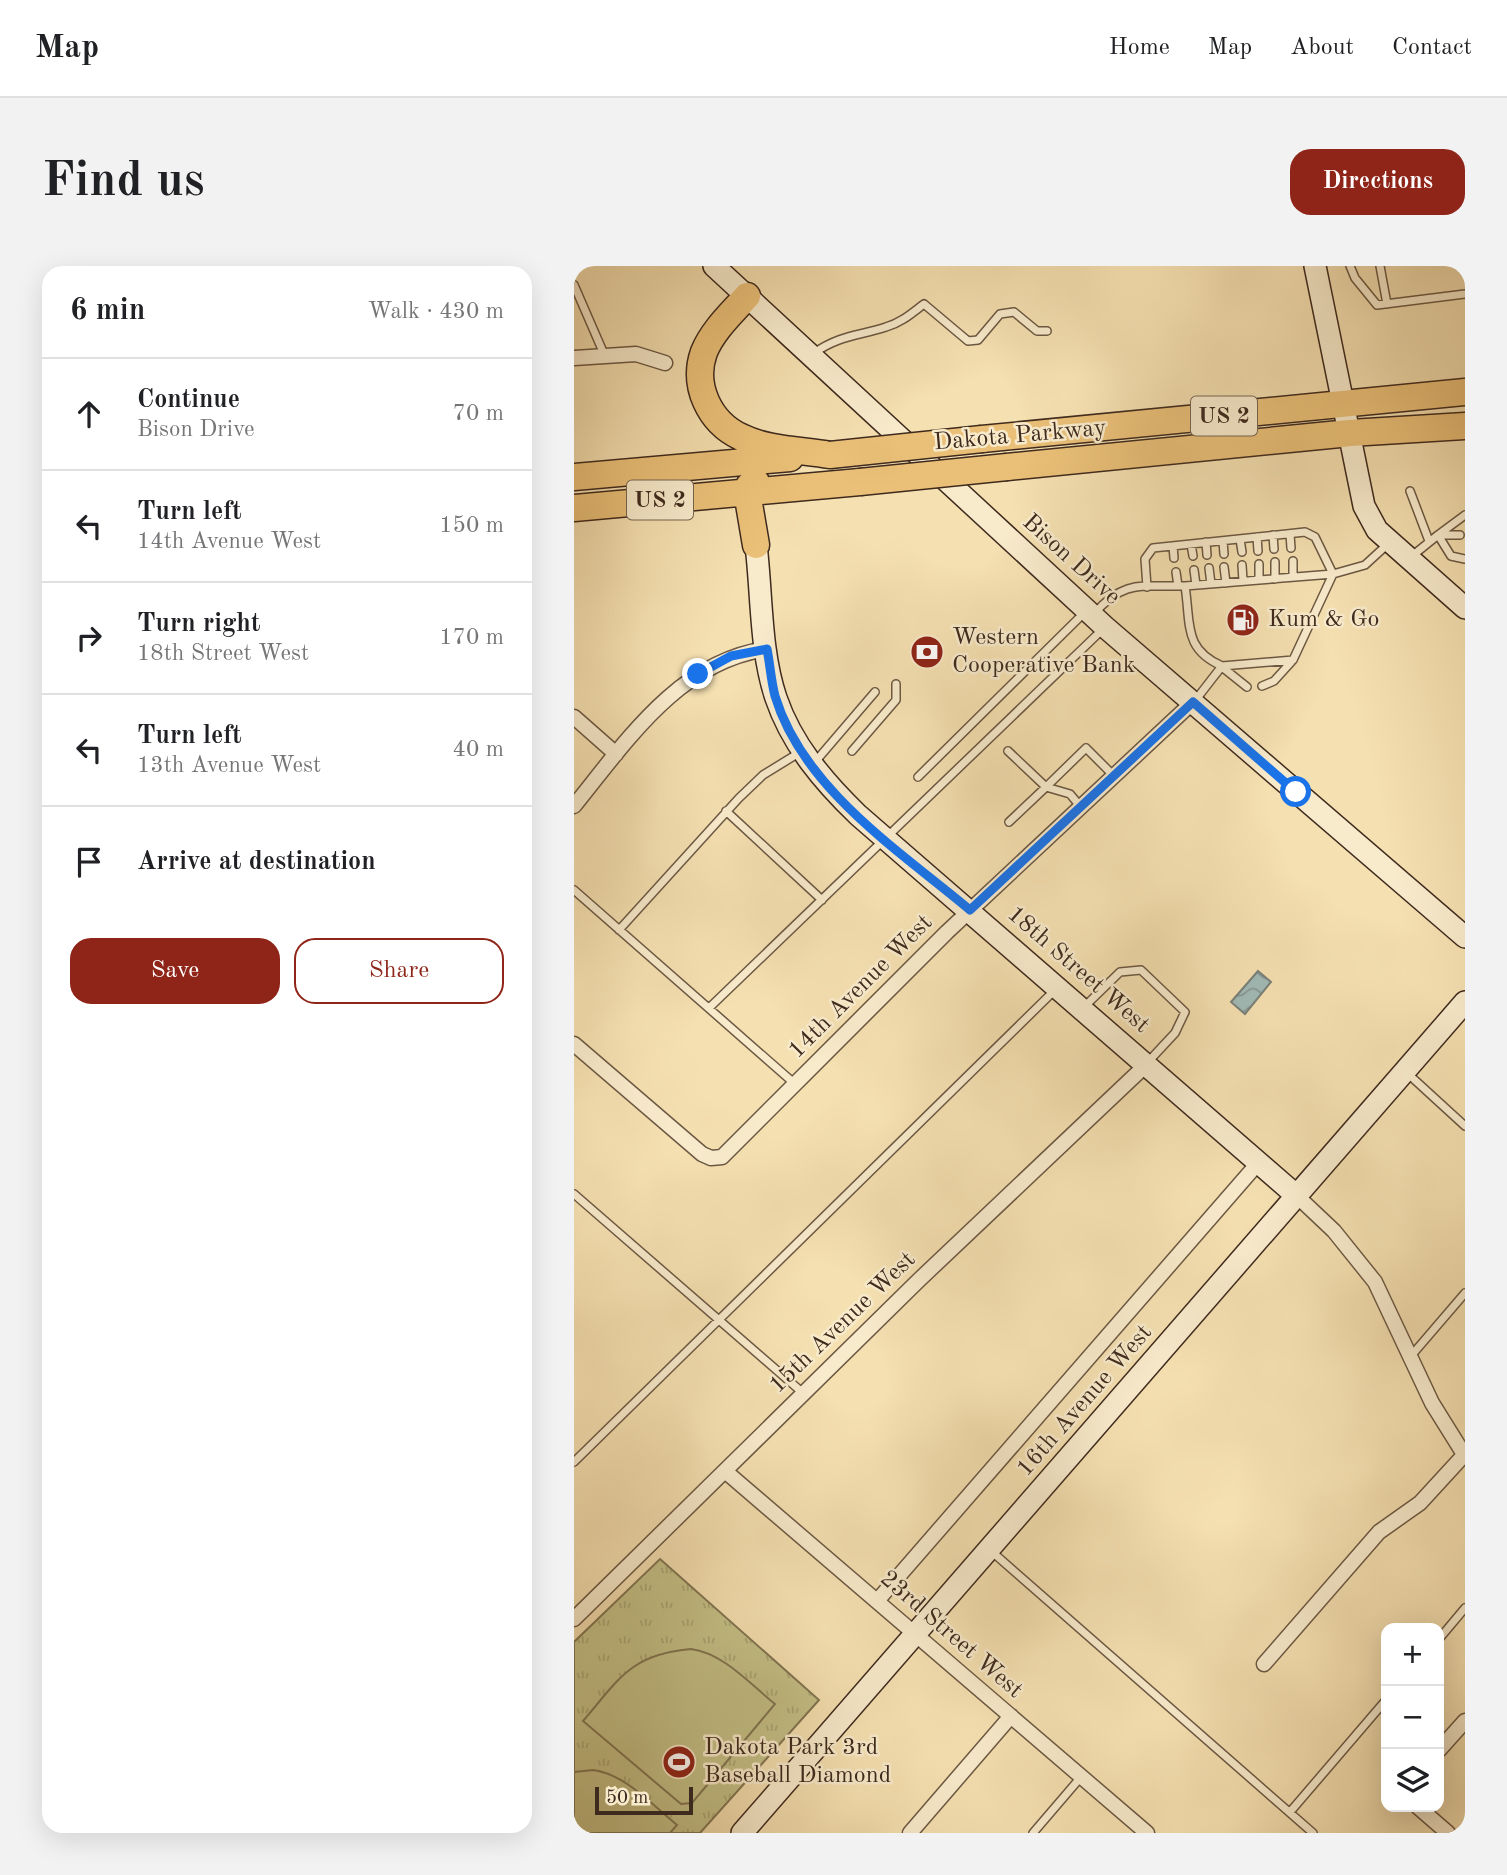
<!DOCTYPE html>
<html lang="en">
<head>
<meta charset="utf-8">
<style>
  body { margin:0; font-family:"Old Standard TT",serif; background:#f2f2f2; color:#202124 }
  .controls { position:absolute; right:21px; bottom:21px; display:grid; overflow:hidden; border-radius:14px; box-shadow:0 7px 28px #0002 }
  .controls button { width:63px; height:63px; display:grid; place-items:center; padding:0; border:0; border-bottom:2px solid #e0e0e0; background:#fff; color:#202124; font:35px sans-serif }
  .scale { position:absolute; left:21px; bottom:18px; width:98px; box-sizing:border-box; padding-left:7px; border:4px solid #3f2a1e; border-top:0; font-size:19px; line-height:24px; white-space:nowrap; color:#3f2a1e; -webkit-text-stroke:5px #f8ebcc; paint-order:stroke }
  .stop { position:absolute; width:21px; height:21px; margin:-16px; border:5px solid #1a73e8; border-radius:50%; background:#fff }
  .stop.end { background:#1a73e8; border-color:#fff; box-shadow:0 2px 7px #0008 }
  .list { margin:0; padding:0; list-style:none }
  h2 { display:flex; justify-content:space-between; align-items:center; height:91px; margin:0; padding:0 28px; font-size:30px }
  h2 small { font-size:23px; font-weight:400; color:#757577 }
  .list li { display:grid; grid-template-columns:46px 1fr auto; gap:21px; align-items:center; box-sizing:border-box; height:112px; padding:0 28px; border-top:2px solid #e0e0e0 }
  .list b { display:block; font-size:26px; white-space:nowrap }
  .list p { margin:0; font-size:23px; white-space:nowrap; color:#757577 }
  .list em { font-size:23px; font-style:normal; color:#757577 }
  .actions { display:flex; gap:14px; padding:21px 28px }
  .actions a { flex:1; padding:16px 0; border:2px solid #8f2418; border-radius:21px; text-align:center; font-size:24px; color:#8f2418 }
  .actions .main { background:#8f2418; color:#fff }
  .icon { flex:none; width:38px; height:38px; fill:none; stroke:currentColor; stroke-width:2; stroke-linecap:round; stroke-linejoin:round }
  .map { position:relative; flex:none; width:891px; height:1567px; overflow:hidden; border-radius:21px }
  header { display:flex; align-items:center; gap:42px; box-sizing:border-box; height:98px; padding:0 35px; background:#fff; border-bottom:2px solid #e0e0e0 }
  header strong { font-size:33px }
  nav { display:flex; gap:38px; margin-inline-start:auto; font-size:24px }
  .intro { display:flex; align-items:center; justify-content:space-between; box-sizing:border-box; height:168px; padding:0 42px }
  h1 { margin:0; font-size:49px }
  .button { padding:18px 32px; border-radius:21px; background:#8f2418; color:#fff; font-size:24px; font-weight:700 }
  main { display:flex; gap:42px; padding:0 42px }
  aside { flex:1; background:#fff; border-radius:21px; box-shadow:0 7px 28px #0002 }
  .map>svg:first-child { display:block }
  .park { fill:url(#park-tufts); stroke:#827552; stroke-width:2 }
  .pitch { fill:#c4c087; stroke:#827552; stroke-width:2 }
  .water { fill:url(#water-waves); stroke:#798079; stroke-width:2 }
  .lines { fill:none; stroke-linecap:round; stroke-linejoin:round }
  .lane-casing { stroke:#6c5843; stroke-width:10 }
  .street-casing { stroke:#6c5843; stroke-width:17 }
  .secondary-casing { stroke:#3f2a1e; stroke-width:24 }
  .highway-casing { stroke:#3f2a1e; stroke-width:29 }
  .lane { stroke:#f8ebcc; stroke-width:7 }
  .street { stroke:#f8ebcc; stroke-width:14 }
  .secondary { stroke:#f8ebcc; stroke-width:21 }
  .highway { stroke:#eac078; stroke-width:26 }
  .highway-bridge-casing { stroke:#3f2a1e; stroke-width:29; stroke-linecap:butt }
  .highway-bridge { stroke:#eac078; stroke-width:26 }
  .route { stroke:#1a73e8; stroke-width:9 }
  .labels { text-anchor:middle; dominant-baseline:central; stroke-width:5; stroke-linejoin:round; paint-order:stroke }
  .shield { fill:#f8ebcc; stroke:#766452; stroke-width:2 }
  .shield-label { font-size:23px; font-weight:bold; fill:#3f2a1e }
  .street-label { font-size:24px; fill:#3f2a1e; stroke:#f8ebcc }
  .poi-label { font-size:24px; fill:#3f2a1e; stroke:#f8ebcc; text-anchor:start }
</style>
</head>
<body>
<header>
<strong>Map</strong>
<nav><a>Home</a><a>Map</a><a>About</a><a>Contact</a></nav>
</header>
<div class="intro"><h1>Find us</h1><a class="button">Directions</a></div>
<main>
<aside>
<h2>6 min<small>Walk · 430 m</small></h2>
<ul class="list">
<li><svg class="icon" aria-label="ahead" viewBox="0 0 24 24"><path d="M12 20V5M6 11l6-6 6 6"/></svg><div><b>Continue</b><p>Bison Drive</p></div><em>70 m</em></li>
<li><svg class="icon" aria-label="left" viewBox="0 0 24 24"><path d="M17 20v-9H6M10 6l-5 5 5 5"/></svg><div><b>Turn left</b><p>14th Avenue West</p></div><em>150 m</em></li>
<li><svg class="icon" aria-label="right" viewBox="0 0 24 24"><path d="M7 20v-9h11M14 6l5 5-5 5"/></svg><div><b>Turn right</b><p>18th Street West</p></div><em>170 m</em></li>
<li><svg class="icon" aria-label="left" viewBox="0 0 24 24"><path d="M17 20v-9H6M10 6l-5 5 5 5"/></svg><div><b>Turn left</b><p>13th Avenue West</p></div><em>40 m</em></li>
<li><svg class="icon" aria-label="arrive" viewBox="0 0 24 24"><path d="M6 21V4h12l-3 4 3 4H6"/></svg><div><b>Arrive at destination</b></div></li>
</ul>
<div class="actions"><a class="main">Save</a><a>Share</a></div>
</aside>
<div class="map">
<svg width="891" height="1567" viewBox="0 0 891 1567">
  <defs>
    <pattern id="park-tufts" width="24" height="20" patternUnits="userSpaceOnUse" patternTransform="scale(1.75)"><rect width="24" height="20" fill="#c4c087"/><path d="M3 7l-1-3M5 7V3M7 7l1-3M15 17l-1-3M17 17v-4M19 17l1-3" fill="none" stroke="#a9a574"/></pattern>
    <pattern id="water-waves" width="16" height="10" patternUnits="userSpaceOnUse" patternTransform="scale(1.75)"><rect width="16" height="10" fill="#a0bab6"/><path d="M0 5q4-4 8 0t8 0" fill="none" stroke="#849793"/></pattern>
  </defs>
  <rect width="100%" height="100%" fill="#f5e0b1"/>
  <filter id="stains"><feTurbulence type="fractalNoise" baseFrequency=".00286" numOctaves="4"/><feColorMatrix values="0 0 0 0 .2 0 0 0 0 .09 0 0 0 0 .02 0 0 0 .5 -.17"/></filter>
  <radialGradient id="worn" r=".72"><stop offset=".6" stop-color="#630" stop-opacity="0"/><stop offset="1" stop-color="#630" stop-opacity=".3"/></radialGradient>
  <!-- park -->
  <path class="park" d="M86,1293l159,141 -119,133h-126v-191z"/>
  <!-- pitch -->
  <path class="pitch" d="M117,1383c32,4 59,35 84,55l-83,99 -11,1 -98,-83c36,-42 48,-67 108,-72z
    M19,1504c32,4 59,35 84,55l-7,8h-96v-61z"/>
  <!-- water -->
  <path class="water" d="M684,705l13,11 -26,32 -14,-12z"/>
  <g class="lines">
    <defs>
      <path id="lane" d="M776,0l5,12 22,27 88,-11
        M806,0l7,38
        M0,19l30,69
        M240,87c26,-18 44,-17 72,-26 15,-4 26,-14 38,-23l44,37 10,-1 22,-26 14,-2 23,19h10
        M836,225l19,50
        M891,249l-27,20 13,21 14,3
        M716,268l1,14
        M699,269l1,14
        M683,271l1,14
        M666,273l2,13
        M649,275l1,13
        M632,276l1,13
        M617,278l2,12
        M599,280l1,12
        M838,290l26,-21h22
        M719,295v16
        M701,296v17
        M685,298v16
        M668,299l1,16
        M650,301l2,16
        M635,302l2,16
        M620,304l2,15
        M602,306l2,14
        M611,320l148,-12 -40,86 -71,6
        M573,321l-2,-28 8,-11 152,-16 10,5 18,37 32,-9 24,-22
        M520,348c30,-35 48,-27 91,-28 6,38 -2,63 37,80l-28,36
        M648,401l25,20
        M688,420l12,-5 19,-21
        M278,485l44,-51v-16
        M434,485l38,36 -37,35
        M241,496l60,-70
        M344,511l166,-164
        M506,540l-10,-12 -24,-7 40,-39 27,27
        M152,545l96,89
        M0,624l221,194
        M45,664l120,-132 24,-23 39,-24
        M135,742l393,-378
        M509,742l37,-36 21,-2 44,42 -10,21 -28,30
        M832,806l59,54
        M0,928l229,199
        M837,1090l54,-63
        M0,1196l481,-472
        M416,1284l323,283
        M865,1373l26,-31
        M716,1546l96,-112
        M459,1567l48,-56"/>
      <path id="street" d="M0,92l62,-4 29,9
        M0,451l42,37
        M0,540c52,-64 105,-145 193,-157
        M0,778l128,110 9,4 11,-1 225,-225 246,-230
        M724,931l36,34 41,51 57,121 33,53
        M151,1205l422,362
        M303,1335l382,-439
        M0,1353l346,-340 227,-215
        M690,1398l115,-132 41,-29 45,-49
        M865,1484l26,-29
        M844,1541l30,26
        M336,1567l101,-117"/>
      <path id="secondary" d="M140,0l391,361 360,310
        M741,0l49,240 13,24 88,78
        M182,279c6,49 4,106 20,153 16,47 48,84 82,117l440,382
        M168,1567l723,-831"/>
      <path id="highway" d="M173,30c-15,17 -34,34 -43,56 -12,33 5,70 37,85 26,13 60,13 89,18
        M408,173l483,-47
        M433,201l343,-34 115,-7
        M0,211l216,-19
        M0,242l286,-26
        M182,279l-9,-53 2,-6 7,-4"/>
    </defs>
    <!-- lane casing -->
    <use href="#lane" class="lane-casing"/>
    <!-- street casing -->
    <use href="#street" class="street-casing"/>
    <!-- secondary casing -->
    <use href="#secondary" class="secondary-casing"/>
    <!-- highway casing -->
    <use href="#highway" class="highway-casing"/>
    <!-- lane -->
    <use href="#lane" class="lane"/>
    <!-- street -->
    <use href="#street" class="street"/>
    <!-- secondary -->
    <use href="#secondary" class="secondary"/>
    <!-- highway -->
    <use href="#highway" class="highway"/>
    <defs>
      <path id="highway-bridge" d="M256,189l152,-16
        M286,216l147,-15"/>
    </defs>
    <!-- highway-bridge casing -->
    <use href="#highway-bridge" class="highway-bridge-casing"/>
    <!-- highway-bridge -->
    <use href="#highway-bridge" class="highway-bridge"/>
  </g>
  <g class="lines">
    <!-- route -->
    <path class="route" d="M124,408l33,-18 36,-7c3,15 4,32 8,47 28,93 125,155 195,214l223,-208 103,90"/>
  </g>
  <!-- icons -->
  <defs>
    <symbol id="fuel-disc" viewBox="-11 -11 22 22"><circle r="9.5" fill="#8f2418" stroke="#f8ebcc"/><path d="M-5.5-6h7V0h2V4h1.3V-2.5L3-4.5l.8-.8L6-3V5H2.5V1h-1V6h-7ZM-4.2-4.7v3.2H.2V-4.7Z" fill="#fff"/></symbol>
    <symbol id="bank-disc" viewBox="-11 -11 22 22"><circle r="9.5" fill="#8f2418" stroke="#f8ebcc"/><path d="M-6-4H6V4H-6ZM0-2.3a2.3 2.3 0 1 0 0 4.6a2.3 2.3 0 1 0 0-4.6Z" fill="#fff"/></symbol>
    <symbol id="stadium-disc" viewBox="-11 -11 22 22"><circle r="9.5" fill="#8f2418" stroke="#f8ebcc"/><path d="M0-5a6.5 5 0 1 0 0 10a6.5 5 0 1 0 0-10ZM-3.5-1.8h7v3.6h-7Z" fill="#fff"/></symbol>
  </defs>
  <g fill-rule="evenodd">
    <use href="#fuel-disc" x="650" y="335" width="38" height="38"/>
    <use href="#bank-disc" x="334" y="367" width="38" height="38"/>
    <use href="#stadium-disc" x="86" y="1477" width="38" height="38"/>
  </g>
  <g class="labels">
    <!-- shield labels -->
    <g class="shield">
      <rect x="617" y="130.5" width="66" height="39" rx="5"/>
      <rect x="53" y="214.5" width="66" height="39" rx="5"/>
    </g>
    <g class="shield-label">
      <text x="650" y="150">US 2</text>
      <text x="86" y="234">US 2</text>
    </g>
    <!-- street labels -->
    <g class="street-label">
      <text transform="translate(446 170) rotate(-5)">Dakota Parkway</text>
      <text transform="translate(497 294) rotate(42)">Bison Drive</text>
      <text transform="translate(504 704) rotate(41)">18th Street West</text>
      <text transform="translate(287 721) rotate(-45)">14th Avenue West</text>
      <text transform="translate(269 1057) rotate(-44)">15th Avenue West</text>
      <text transform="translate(511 1135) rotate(-49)">16th Avenue West</text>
      <text transform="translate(377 1369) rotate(41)">23rd Street West</text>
    </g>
    <!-- poi labels -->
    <g class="poi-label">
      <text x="694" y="354">Kum &amp; Go</text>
      <text x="378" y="372">Western<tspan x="378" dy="28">Cooperative Bank</tspan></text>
      <text x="130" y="1482">Dakota Park 3rd<tspan x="130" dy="28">Baseball Diamond</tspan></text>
    </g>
  </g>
  <rect width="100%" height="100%" filter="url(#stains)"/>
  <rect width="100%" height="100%" fill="url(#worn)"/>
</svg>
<div class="controls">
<button>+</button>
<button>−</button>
<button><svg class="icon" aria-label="layers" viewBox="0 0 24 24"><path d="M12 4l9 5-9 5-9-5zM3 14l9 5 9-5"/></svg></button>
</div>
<div class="scale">50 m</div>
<div class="stop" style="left:722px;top:526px"></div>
<div class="stop end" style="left:124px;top:408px"></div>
</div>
</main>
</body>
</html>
